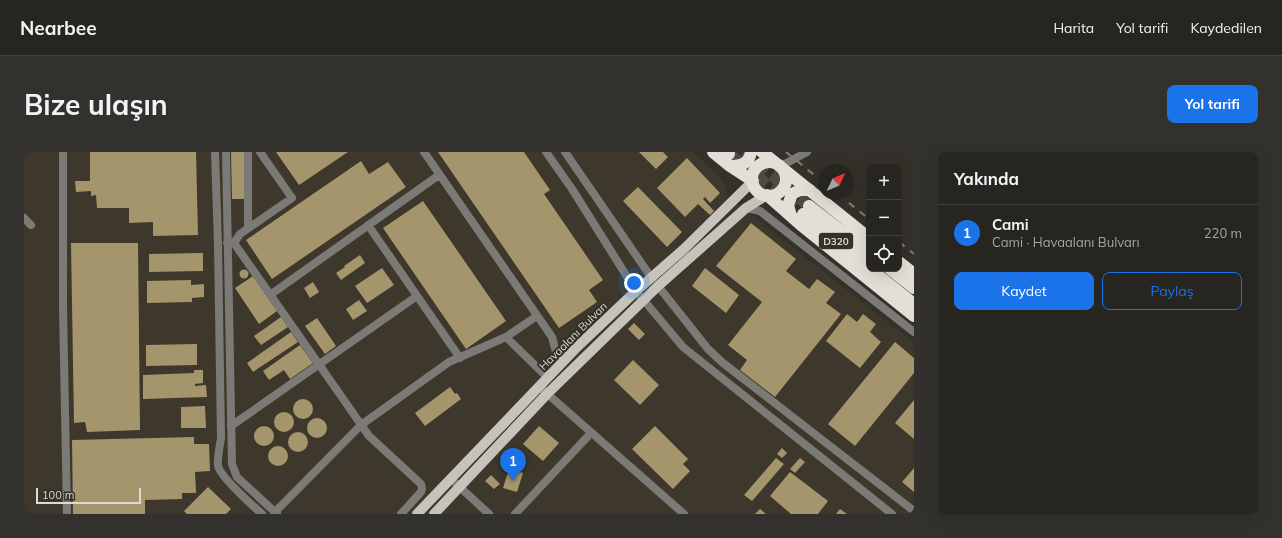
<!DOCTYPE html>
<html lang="tr">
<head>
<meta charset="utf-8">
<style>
  body { margin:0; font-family:Mulish,sans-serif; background:#33312d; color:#f1f3f6 }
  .controls { position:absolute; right:12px; top:12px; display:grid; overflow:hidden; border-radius:8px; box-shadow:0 4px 16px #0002 }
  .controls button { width:36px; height:36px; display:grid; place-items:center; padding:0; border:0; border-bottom:1px solid #43423e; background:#272520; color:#f1f3f6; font:20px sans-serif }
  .compass { position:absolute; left:794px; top:12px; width:36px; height:36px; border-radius:50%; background:#272520; box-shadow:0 4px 16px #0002; rotate:46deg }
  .scale { position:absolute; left:12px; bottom:10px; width:105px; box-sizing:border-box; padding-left:4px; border:2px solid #dcdad6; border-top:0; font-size:11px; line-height:14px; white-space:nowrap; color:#dcdad6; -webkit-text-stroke:3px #34312a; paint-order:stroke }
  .you { position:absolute; left:610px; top:131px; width:14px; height:14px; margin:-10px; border:3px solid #fff; border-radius:50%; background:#1a73e8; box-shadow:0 0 0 6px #1a73e833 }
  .badge { display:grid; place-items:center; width:26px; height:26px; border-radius:50%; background:#1a73e8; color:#fff; font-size:13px; font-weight:700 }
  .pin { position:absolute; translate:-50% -33px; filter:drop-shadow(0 1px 2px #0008) }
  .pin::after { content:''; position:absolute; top:21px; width:14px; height:12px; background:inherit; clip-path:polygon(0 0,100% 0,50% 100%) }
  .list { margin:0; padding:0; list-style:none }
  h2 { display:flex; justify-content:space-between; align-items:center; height:52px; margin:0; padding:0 16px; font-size:17px }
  h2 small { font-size:13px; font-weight:400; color:#a4a5a5 }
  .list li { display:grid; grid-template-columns:26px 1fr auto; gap:12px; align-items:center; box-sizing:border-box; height:56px; padding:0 16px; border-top:1px solid #43423e }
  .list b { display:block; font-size:15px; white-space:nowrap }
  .list p { margin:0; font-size:13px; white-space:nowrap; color:#a4a5a5 }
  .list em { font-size:13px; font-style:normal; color:#a4a5a5 }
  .actions { display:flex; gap:8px; padding:12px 16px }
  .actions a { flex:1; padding:9px 0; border:1px solid #1a73e8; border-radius:8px; text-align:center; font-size:14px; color:#1a73e8 }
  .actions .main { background:#1a73e8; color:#fff }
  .icon { flex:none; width:22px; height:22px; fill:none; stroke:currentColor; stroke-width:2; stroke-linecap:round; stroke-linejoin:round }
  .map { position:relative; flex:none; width:890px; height:362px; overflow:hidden; border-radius:8px }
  header { display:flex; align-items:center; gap:24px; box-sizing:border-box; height:56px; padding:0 20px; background:#272520; border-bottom:1px solid #43423e }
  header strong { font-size:19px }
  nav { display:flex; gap:22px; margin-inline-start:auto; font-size:14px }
  .intro { display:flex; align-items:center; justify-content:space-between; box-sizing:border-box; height:96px; padding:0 24px }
  h1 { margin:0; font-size:28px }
  .button { padding:10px 18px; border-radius:8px; background:#1a73e8; color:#fff; font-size:14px; font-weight:700 }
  main { display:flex; gap:24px; padding:0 24px }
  aside { flex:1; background:#272520; border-radius:8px; box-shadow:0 4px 16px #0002 }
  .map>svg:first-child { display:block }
  .built { fill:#3d382b }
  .building { fill:#a5956c }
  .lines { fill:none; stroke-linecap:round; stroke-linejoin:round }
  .highway-tunnel { stroke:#4d4a44; stroke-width:12; stroke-dasharray:12 6; stroke-linecap:butt }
  .minor { stroke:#7b7a77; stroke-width:8 }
  .major { stroke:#c5c3bb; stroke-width:10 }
  .highway { stroke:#e3dfd6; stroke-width:12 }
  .rail { stroke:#827f79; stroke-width:2; stroke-dasharray:7 7; stroke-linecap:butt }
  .labels { text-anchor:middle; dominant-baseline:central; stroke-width:4; stroke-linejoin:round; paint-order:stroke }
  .shield { fill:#34312a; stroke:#aaa7a2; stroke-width:1 }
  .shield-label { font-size:10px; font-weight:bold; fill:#dcdad6 }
  .street-label { font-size:11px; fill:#dcdad6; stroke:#34312a }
</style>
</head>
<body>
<header>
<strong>Nearbee</strong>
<nav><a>Harita</a><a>Yol tarifi</a><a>Kaydedilen</a></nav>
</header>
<div class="intro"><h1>Bize ulaşın</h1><a class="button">Yol tarifi</a></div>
<main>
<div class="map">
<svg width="890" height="362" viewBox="0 0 890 362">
  <rect width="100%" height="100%" fill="#34312a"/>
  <!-- built -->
  <path class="built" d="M0,0h669l28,26 8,19 185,146v171h-890z"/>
  <!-- building -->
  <path class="building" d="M66,0h106l2,83 -45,1v-14l-24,1v-15h-32l-1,-13 -5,1v-5l-15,1 -1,-11h15z
    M207,0h13l1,47h-13z
    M252,0h72l-49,33z
    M414,0h86l26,38 -6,4 59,86 -14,10 8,12 -38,26z
    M615,0h24l5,5 -12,12z
    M663,6l33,35 -10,10 -5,-6 -2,2 11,12 -4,4 -12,-11 -13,13 -28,-29z
    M337,9l8,13 19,-12 18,25 -134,92 -26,-39z
    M614,35l44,45 -15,15 -44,-46z
    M399,49l83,120 -40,28 -83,-121z
    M727,71l45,36 -10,12 23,18 8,-10 18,13 -9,11 15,11 -66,83 -35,-27 7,-10 -19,-15 34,-43 -46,-36z
    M47,91h67l2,187 -53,2 -2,-10 -11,1z
    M179,101v18l-54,1v-18z
    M336,103l5,8 -24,17 -5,-7 9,-6 -1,-1z
    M358,116l12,17 -27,18 -12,-17z
    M681,116l34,27 -13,18 -34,-27z
    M215.5 122a4.5 4.5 0 1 1 9 0a4.5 4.5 0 1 1-9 0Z
    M229,124l24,35 -18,13 -24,-36z
    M167,128v5l13,-1v13l-12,1v4l-45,1v-22z
    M289,130l6,10 -9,6 -6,-10z
    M335,148l8,11 -14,9 -7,-11z
    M823,162l10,8 6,-8 13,10 -6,8 11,10 -21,26 -34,-27z
    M257,165l7,10 -27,18 -7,-9z
    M293,166l19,28 -11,8 -20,-28z
    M610,171l11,11 -6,6 -11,-11z
    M267,180l7,10 -45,30 -6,-9z
    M871,190l19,16v15l-59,73 -27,-22z
    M173,192v21l-51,1v-21z
    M276,193l13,18 -23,16 -6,-9 -15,10 -6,-9z
    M609,208l26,25 -19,20 -26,-25z
    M170,218h9v13l-8,1v2l11,-1 1,12 -64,2v-24l51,-2z
    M426,235l5,7 2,-1 4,6 -36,27 -10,-13z
    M269 257a10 10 0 1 1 20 0a10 10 0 1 1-20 0Z
    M890,248v39l-19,-16z
    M181,254l1,22h-25v-21z
    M250 270a10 10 0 1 1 20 0a10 10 0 1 1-20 0Z
    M283 276a10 10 0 1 1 20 0a10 10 0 1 1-20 0Z
    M515,274l20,17 -16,18 -20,-17z
    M631,274l33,33 -5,5 7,7 -17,18 -41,-40z
    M230 284a10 10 0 1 1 20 0a10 10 0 1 1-20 0Z
    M264 290a10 10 0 1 1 20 0a10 10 0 1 1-20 0Z
    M170,285v7h15l1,27 -15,1 1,21h-14v6l-37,1v14h-72l-1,-74z
    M244 304a10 10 0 1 1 20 0a10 10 0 1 1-20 0Z
    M758,296l5,5 -5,5 -5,-4z
    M752,306l8,6 -32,37 -8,-6z
    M776,306l5,4 -10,11 -5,-4z
    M890,316v24l-12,-10z
    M485,317l14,4 -6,19 -14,-4z
    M766,320l38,29 -10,13h-27l-21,-18z
    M467,323l9,9 -6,5 -9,-8z
    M184,335l23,22 -5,5h-39l-3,-3z
    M736,357l6,5h-11z
    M816,357l7,5h-11z"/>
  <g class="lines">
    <!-- highway-tunnel -->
    <path class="highway-tunnel" d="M720,0l65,54
      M705,2l74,60"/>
    <!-- minor -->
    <path class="minor" d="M39,0v156l4,206
      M191,0l3,93 3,193c-1,7 -4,21 -3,28 3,12 34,39 44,48
      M202,0l6,312 5,13 40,37
      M224,0v76
      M400,0l128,185 4,15 7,10
      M522,0l26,37 64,102 47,56 209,167
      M541,0l86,125
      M757,14l26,-14
      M722,56l14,3 154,121
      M0,66l7,7
      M344,73l92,133
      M203,91h7l135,193 52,48 1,5 -1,3 -20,22
      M210,91l6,-9 52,-36 -32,-46
      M634,134l50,63 15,14 191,148
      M246,143l169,-120
      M482,185l42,41
      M519,238l141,124
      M207,274l186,-130
      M427,327l38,35
      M251,360l86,-87 88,-63 57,-25 31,-21
      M491,362l76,-81"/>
    <!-- major -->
    <path class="major" d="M393,362l160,-167 59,-56 48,-42 69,-68
      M410,362l113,-120 111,-108 88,-78 21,-13"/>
    <!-- highway -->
    <path class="highway" d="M689,0l17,14 23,15
      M703,0l2,2
      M738,0l107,86
      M728 27a17 17 0 1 1 34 0a17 17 0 1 1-34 0Z
      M706,14c11,0 19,-2 21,-14
      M743,43l34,30 113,91
      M785,54l60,47
      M779,62l66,54
      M767,64l-3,-11 4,-11 8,-4h10
      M875,110l15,12
      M846,117l44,35
      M866,117l24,19"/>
    <!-- rail -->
    <path class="rail" d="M762,0l38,31
      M814,42l31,25
      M875,90l15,12"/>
  </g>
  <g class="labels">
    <!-- shield labels -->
    <rect class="shield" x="795" y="81" width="34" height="16" rx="3"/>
    <g class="shield-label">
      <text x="812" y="89">D320</text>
    </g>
    <!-- street labels -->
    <g class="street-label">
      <text transform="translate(549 184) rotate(-45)">Havaalanı Bulvarı</text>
    </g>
  </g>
</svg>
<div class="controls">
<button>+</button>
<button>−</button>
<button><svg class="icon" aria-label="locate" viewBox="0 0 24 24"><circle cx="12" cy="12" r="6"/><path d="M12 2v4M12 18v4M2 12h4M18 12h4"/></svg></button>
</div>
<svg class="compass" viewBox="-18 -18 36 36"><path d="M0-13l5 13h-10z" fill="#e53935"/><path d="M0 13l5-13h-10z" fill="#a4a5a5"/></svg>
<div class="scale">100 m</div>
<div class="you"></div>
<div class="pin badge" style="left:489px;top:329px">1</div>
</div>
<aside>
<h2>Yakında<small></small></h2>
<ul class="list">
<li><span class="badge">1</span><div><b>Cami</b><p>Cami · Havaalanı Bulvarı</p></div><em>220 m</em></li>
</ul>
<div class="actions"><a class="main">Kaydet</a><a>Paylaş</a></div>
</aside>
</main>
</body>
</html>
